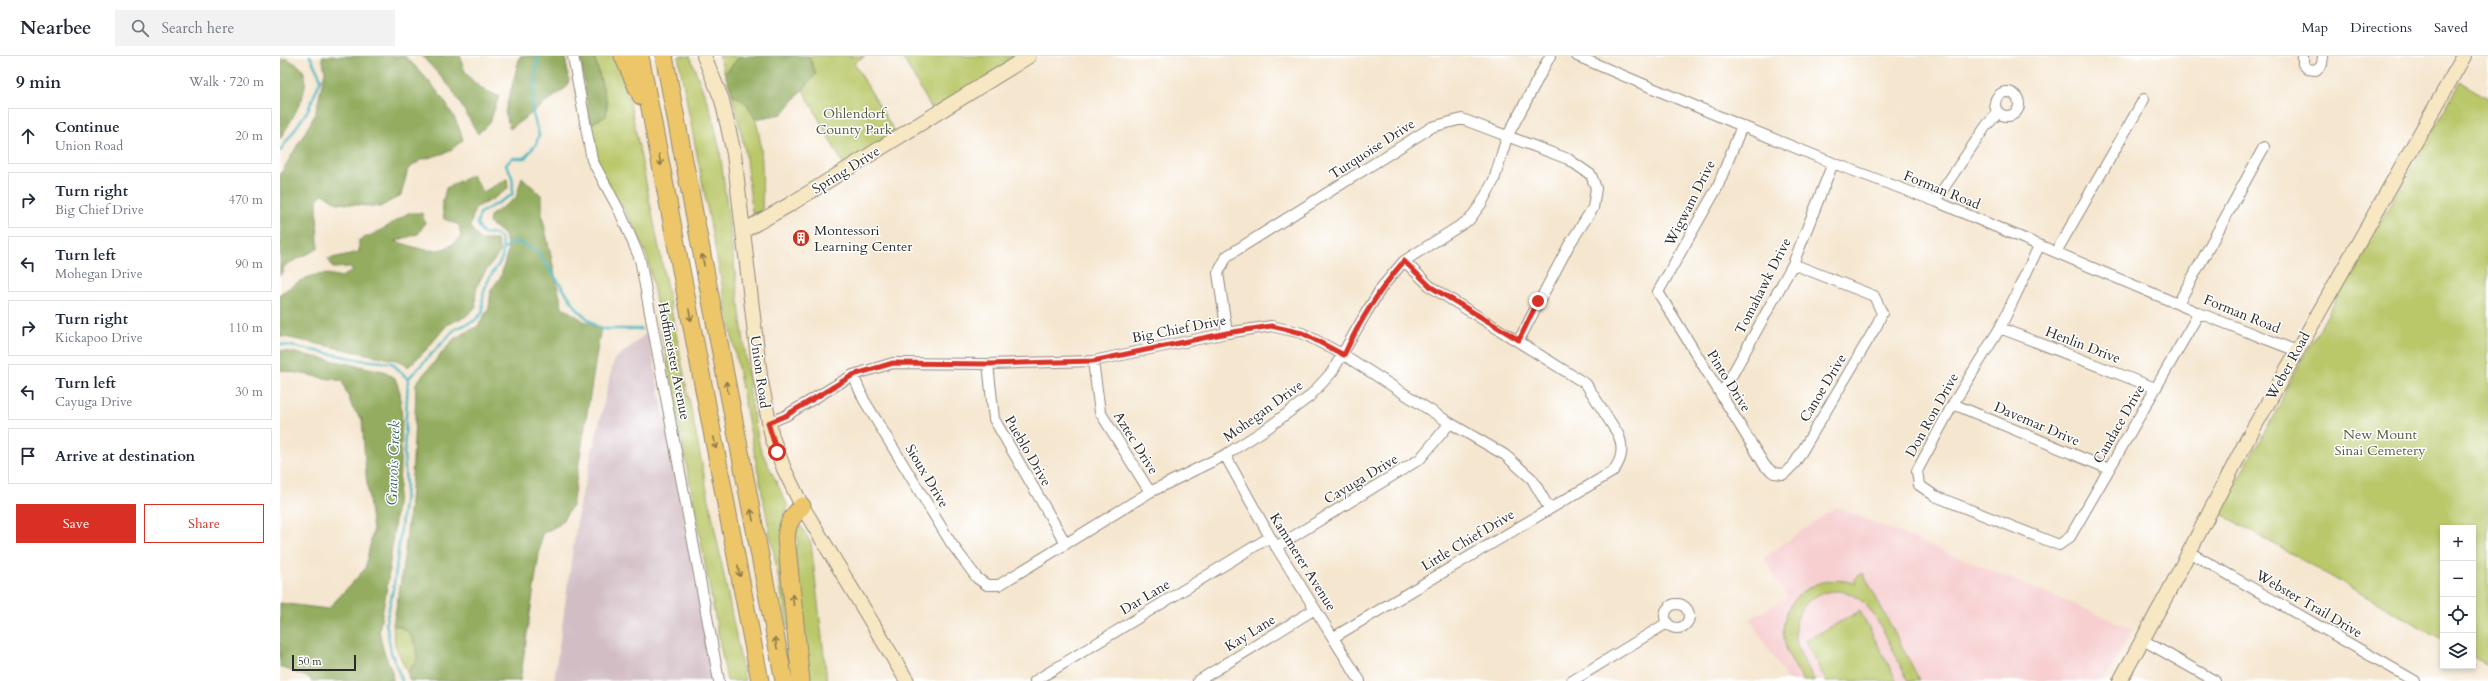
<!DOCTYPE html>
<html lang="en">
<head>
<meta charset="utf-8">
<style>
  body { margin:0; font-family:Cardo,serif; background:#f2f2f3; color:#1f2937 }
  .controls { position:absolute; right:12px; bottom:12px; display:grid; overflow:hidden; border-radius:0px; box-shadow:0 2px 6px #0003 }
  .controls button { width:36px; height:36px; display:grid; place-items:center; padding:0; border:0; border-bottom:1px solid #e0e1e3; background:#fff; color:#1f2937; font:20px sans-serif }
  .scale { position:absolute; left:12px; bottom:10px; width:64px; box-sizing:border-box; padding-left:4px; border:2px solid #2b2b2b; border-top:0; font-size:11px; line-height:14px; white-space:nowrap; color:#2b2b2b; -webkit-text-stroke:3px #fff; paint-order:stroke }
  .stop { position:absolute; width:12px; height:12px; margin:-9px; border:3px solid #d93025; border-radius:50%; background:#fff }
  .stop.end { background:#d93025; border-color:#fff; box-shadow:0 1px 4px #0008 }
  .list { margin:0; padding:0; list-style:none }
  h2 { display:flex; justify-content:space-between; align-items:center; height:52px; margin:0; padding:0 16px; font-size:17px }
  h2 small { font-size:13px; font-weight:400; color:#747a83 }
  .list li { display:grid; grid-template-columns:26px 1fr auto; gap:12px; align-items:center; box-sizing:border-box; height:56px; margin:0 8px 8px; padding:0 8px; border:1px solid #e0e1e3; border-radius:0px }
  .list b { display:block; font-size:15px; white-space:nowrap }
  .list p { margin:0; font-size:13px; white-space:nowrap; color:#747a83 }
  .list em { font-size:13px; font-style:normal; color:#747a83 }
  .actions { display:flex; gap:8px; padding:12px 16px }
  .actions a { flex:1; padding:9px 0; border:1px solid #d93025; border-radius:0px; text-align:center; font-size:14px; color:#d93025 }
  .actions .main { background:#d93025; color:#fff }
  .icon { flex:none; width:22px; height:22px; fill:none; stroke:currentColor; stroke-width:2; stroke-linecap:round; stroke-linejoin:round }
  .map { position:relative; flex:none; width:2208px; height:625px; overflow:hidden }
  header { display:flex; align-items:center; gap:24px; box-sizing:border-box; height:56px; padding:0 20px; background:#fff; border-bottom:1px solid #e0e1e3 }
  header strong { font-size:19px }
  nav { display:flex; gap:22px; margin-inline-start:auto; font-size:14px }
  .search { width:280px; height:36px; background:#f2f2f3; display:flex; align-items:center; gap:10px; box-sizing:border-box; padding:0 14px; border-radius:0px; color:#747a83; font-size:15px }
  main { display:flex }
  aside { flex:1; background:#fff }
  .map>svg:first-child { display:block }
  .built { fill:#f7cfd0 }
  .industrial { fill:#d2bdc5 }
  .green { fill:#bac86a; stroke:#727a4a }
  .forest { fill:#93ac5e; stroke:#5f6c44 }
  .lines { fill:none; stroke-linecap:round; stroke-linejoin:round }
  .stream { stroke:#46b4c1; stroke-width:2.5 }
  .street-casing { stroke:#90887d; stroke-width:12 }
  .secondary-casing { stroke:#90887d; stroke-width:16 }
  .highway-casing { stroke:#90887d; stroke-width:19 }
  .street { stroke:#fff; stroke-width:10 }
  .secondary { stroke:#f7e8c3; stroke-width:14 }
  .highway { stroke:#ecc669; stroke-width:17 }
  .oneway { stroke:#8c784a }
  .route { stroke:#d93025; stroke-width:5 }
  .labels { text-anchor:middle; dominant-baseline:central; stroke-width:3; stroke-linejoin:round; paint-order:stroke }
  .park-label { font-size:14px; fill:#565a3e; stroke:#fff }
  .street-label { font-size:14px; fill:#2b2b2b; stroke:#fff }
  .poi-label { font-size:14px; fill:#2b2b2b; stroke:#fff; text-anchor:start }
  .water-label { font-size:15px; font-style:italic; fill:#366267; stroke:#fff }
</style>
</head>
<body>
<header>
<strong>Nearbee</strong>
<div class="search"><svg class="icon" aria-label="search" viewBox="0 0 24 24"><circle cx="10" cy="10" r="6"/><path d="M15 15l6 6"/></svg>Search here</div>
<nav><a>Map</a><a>Directions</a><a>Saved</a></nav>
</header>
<main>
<aside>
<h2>9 min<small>Walk · 720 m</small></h2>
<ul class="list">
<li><svg class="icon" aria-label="ahead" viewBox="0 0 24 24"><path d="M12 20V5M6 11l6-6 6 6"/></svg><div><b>Continue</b><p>Union Road</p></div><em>20 m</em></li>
<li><svg class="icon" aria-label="right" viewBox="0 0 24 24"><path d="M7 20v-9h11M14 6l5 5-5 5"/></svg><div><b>Turn right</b><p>Big Chief Drive</p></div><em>470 m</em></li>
<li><svg class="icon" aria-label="left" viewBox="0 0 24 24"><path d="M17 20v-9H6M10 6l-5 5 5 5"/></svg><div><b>Turn left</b><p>Mohegan Drive</p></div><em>90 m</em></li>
<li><svg class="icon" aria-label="right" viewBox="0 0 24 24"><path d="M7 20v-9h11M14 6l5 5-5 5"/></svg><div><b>Turn right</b><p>Kickapoo Drive</p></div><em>110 m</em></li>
<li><svg class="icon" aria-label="left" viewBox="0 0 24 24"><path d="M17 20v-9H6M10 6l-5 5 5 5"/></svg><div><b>Turn left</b><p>Cayuga Drive</p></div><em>30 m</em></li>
<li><svg class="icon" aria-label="arrive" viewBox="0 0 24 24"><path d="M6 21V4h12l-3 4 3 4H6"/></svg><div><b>Arrive at destination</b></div></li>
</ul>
<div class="actions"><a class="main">Save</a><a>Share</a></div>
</aside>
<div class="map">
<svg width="2208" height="625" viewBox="0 0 2208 625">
  <rect width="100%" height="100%" fill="#fff"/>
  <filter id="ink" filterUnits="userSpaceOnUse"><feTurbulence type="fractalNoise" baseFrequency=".025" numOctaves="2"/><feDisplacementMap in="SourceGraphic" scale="8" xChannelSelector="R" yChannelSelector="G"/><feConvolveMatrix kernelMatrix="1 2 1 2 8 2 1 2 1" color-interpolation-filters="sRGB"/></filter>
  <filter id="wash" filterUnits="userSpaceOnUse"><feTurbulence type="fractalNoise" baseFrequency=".012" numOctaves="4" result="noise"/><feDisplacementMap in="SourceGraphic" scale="16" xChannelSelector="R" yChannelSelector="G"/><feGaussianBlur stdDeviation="0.9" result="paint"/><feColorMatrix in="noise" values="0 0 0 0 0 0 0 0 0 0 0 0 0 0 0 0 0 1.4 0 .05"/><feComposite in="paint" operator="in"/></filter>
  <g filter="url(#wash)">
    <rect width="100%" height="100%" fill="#f5e6cf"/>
    <!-- built -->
    <path class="built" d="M1556,451l298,122 -30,52h-316l-38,-62 37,-22 -24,-39z"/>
    <!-- industrial -->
    <path class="industrial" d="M368,276l67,349h-161l25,-174 35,-147z"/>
    <!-- green -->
    <path class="green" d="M314,0h22l15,51 114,574h-18l-79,-422 -13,-31 -36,-60 -6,-19 -3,-25 16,-8 1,-13z
      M398,0h12l22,59 8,36 32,257 8,40 28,58 -5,13 8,124z
      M439,0h21l-15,18z
      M505,0h80l-11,7 42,71 -52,32z
      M622,0h118l-87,55z
      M2180,26l28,16v567l-15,-8v-129h-30v112l-224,-127 61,-109 7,-18z
      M452,38c5,3 12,6 16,10 18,25 14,83 14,114l-7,-1 -3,-6 -7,-61z
      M521,470l10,17 16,138h-20l-12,-132 3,-5 -3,-17z
      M1583,517l57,108h-12c-11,-21 -29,-65 -45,-79 -25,-24 -68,-6 -68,29 0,18 12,35 20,50h-12c-7,-13 -17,-27 -19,-42 -6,-41 35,-69 72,-55l-2,-5z
      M1580,555l37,70h-71l-21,-40z
      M113,569c20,5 23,16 24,35l-10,12 -12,-27z"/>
    <!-- forest -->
    <path class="forest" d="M42,0h83c24,24 49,51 58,84l-15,12 -27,8 -13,9 -7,26 -21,12 -42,-4 -15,-9 -6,5 1,50 -33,16 -5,11v-101l35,-60 10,-43z
      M142,0h39c0,20 21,35 38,40l-9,26 -12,12 -27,-46z
      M240,0h45l4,24 -2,7 -57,42 -5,-17z
      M300,0h14l13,47 -1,13 -16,8z
      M460,0h69l7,18 -34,40 -27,5 -8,-15 -15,-10 -7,-20z
      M7,3c4,2 10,5 13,8 17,15 -11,57 -20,72v-79z
      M192,119l11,17 24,-13 1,9 -15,11 -18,9 -5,19 10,13h17l3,12c-13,20 -28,29 -24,55l-11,10 -17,7 -23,27 -17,16 -8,-6 -120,-25v-42c23,-15 34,-25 61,-17l12,-6 -4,-4 -16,1 -5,-9 31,-7v-12c17,-6 35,-17 49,-27h14l3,10 -7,11 -23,7c27,8 44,18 66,-4l-2,-12 -15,-6 -2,-14 4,-17z
      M242,121l20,19v19l20,92 22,14 17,6 -29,179 -12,18 -18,10 -22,147h-110l-3,-9 10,-12c-1,-18 -5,-31 -24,-35 16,-79 21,-161 23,-242l38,-44 24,-13 11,-18 2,-18 10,-14 7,-26 -3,-15 -16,-12 1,-7 26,-18z
      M0,294l104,21 11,7 5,14 2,29 -3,66 -12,101 -8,42 4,19 9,23 1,9h-82l-1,-3 -30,-11v-64l48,6 37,-40 8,-38 -7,-56 -4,-56 -9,-10 -11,-28 -62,-11z"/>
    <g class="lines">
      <!-- stream -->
      <path class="stream" d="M0,95l28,-41 13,-31 -11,-23
        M224,193l11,-8 22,10 41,59 21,19h42
        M0,288l82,16 30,3 16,16 -4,74 2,33 -12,99 -8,37 5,30 11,29
        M128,323l47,-50 19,-8 9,-9c-1,-11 0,-22 5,-31 9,-19 19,-18 13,-43l-9,-5 -9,1 -6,-10 3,-11 32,-18c2,-13 1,-20 -6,-30l6,-7h13l11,-14 3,-9 -7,-24 6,-55"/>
    </g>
  </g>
  <g filter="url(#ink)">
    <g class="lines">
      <defs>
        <path id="street" d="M293,0l19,104 28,52 20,47 79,422
          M1297,0l165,70 91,37 102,38 264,112 98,38
          M2023,0v8l5,5 8,1 6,-6 1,-8
          M1715 48a12 12 0 1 1 24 0a12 12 0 1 1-24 0Z
          M1462,70l-25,62 -59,104 107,174 9,7 10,1 11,-11 82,-138 5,-12 -8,-17 -81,-32
          M1655,145l51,-75 12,-13
          M1759,190l-39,82 -47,76 -36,67 2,14 16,11 124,49 11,-8 129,-224
          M1776,196l88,-153
          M1899,246l85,-155
          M1720,272l155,60
          M947,277l-9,-60 9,-17 205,-129 30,-8 106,40 23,16 5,13 -3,20 -24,37 -50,95
          M813,305l7,51 50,80
          M708,308l6,55 72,125
          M573,319l11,25 87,143 26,35 10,7h12l151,-93 75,-37 44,-28 40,-30 23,-25 34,-59 16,-26 22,-26 65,-41 12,-16 13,-24 13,-43 43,-81
          M1441,339l72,-131 40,-101
          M1673,348l156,65
          M488,367l17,-7 68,-41 40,-12 95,1 105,-3 134,-28 44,-7 31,7 42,22 106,68 55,32 27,24 17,29
          M945,399l45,82 90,144
          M996,491l144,-88 30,-36
          M1909,496l226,129
          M1385 560a12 12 0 1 1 24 0a12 12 0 1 1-24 0Z
          M1054,581l278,-165c10,-11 12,-25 6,-38l-32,-50 -155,-97 -27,-26
          M1863,584l72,41
          M755,625l235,-144
          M918,625l117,-72
          M1292,625l95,-58"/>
        <path id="secondary" d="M424,0l18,44 12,54 26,222 12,61 12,32 18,37 105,175
          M463,175l46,-26 240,-149
          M1840,625l49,-90 78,-151 217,-384"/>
        <path id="highway" d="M343,0l18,40
          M360,0l120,625
          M384,0l120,625
          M521,625l-15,-143c1,-15 6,-21 16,-32"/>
      </defs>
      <!-- street casing -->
      <use href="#street" class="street-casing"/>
      <!-- secondary casing -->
      <use href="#secondary" class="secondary-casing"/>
      <!-- highway casing -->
      <use href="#highway" class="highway-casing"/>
      <!-- street -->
      <use href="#street" class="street"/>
      <!-- secondary -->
      <use href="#secondary" class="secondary"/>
      <!-- highway -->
      <use href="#highway" class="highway"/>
    </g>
    <!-- one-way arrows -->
    <defs><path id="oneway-shaft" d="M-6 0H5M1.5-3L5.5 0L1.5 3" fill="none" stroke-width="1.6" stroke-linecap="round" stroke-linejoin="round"/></defs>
    <g class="oneway">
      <use href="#oneway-shaft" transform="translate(380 104) rotate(79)"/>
      <use href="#oneway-shaft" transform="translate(423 204) rotate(-101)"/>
      <use href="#oneway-shaft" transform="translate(410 259) rotate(79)"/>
      <use href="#oneway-shaft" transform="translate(447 331) rotate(-101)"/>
      <use href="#oneway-shaft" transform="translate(435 387) rotate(79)"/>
      <use href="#oneway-shaft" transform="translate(472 459) rotate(-101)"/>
      <use href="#oneway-shaft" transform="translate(459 515) rotate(79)"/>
      <use href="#oneway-shaft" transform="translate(513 544) rotate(-96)"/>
      <use href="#oneway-shaft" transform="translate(496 587) rotate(-101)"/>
    </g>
  </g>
  <g class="lines" filter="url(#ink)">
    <!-- route -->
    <path class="route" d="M497,396l-9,-29 17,-7 68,-41 40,-12 95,1 105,-3 134,-28 44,-7 31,7 42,22c16,-35 35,-65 60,-94l27,26 88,53 19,-39"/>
  </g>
  <!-- icons -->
  <defs>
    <symbol id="building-disc" viewBox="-11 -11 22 22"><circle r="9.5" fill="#c8321e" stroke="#fff"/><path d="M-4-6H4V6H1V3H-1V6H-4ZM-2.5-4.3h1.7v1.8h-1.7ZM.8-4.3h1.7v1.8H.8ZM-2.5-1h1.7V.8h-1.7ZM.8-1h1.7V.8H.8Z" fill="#fff"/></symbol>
  </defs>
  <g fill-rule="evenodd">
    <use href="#building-disc" x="511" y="172" width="20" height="20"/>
  </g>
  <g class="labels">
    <!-- park labels -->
    <g class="park-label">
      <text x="574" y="57">Ohlendorf<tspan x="574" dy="16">County Park</tspan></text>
      <text x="2100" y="378">New Mount<tspan x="2100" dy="16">Sinai Cemetery</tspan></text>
    </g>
    <!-- street labels -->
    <g class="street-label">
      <text transform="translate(1092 93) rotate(-33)">Turquoise Drive</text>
      <text transform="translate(566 114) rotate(-32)">Spring Drive</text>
      <text transform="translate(1662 134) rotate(22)">Forman Road</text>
      <text transform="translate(1410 147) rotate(-63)">Wigwam Drive</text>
      <text transform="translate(1483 230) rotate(-63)">Tomahawk Drive</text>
      <text transform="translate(1962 258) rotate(22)">Forman Road</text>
      <text transform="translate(899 273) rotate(-11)">Big Chief Drive</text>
      <text transform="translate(1803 289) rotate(21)">Henlin Drive</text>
      <text transform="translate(394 305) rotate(79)">Hoffmeister Avenue</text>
      <text transform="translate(2008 310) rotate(-61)">Weber Road</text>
      <text transform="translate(480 316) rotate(82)">Union Road</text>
      <text transform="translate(1449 325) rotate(58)">Pinto Drive</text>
      <text transform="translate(1543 332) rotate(-59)">Canoe Drive</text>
      <text transform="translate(983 355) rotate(-36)">Mohegan Drive</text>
      <text transform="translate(1652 359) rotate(-61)">Don Ron Drive</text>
      <text transform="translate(1757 368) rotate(23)">Davemar Drive</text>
      <text transform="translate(1839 368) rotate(-60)">Candace Drive</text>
      <text transform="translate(856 387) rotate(58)">Aztec Drive</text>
      <text transform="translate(748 395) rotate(60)">Pueblo Drive</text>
      <text transform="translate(647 420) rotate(59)">Sioux Drive</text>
      <text transform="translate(1081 423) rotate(-31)">Cayuga Drive</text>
      <text transform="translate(1188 484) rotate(-31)">Little Chief Drive</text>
      <text transform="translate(1023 506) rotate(58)">Kammerer Avenue</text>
      <text transform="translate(865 541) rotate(-31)">Dar Lane</text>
      <text transform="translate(2029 548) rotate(30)">Webster Trail Drive</text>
      <text transform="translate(970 577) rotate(-32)">Kay Lane</text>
    </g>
    <!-- poi labels -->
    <g class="poi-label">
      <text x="534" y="174">Montessori<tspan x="534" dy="16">Learning Center</tspan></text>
    </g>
    <!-- water labels -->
    <g class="water-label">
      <text transform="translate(113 407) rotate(-88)">Gravois Creek</text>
    </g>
  </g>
</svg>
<div class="controls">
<button>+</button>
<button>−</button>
<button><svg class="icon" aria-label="locate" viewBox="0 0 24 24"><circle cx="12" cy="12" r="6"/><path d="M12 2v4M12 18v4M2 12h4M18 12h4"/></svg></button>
<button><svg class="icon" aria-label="layers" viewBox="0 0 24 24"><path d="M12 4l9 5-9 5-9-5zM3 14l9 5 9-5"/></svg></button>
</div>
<div class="scale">50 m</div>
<div class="stop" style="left:497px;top:396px"></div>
<div class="stop end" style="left:1258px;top:245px"></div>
</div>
</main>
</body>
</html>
